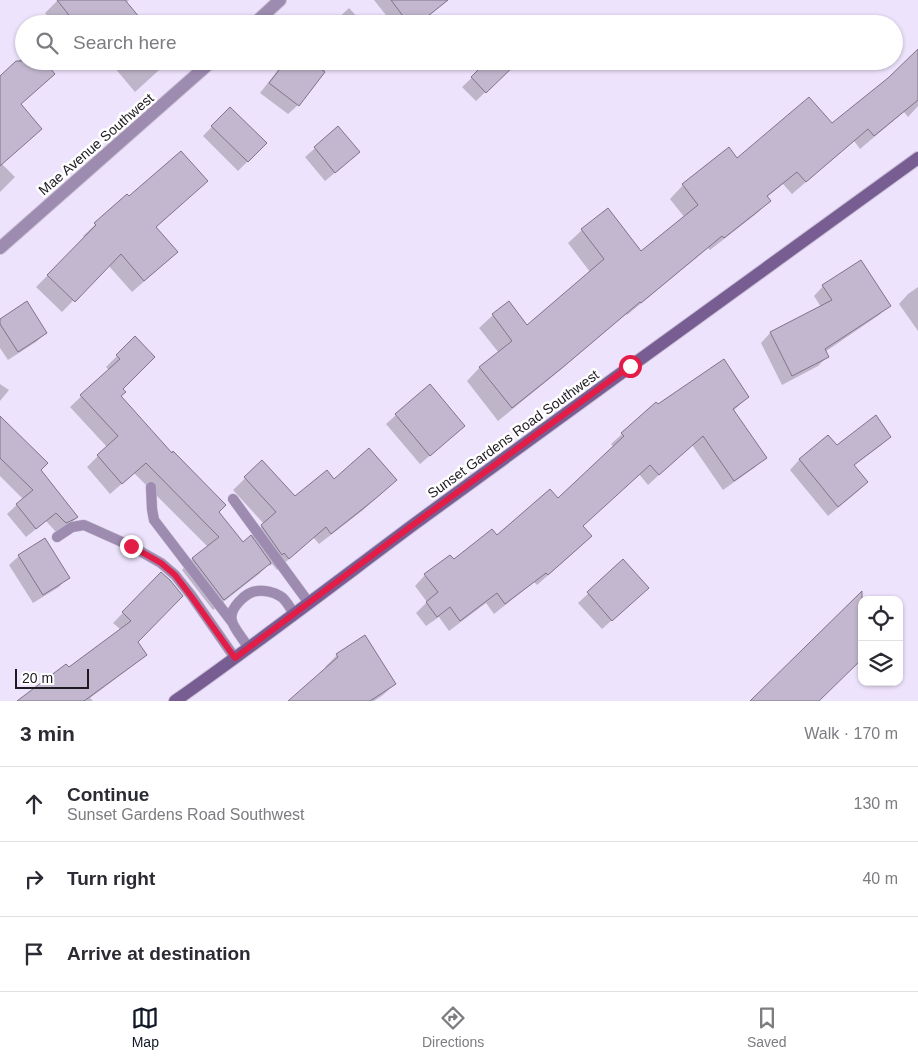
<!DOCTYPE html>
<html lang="en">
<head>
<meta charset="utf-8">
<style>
  body { margin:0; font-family:Arial,sans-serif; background:#f7f7f7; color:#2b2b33 }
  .controls { position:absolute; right:15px; bottom:15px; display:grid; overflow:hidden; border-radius:10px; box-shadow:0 1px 4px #0004 }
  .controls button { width:45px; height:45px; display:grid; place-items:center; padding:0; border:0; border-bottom:1px solid #e1e1e2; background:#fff; color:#2b2b33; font:25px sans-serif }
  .scale { position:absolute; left:15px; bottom:12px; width:74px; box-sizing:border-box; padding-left:5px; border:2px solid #1d1921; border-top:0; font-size:14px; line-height:18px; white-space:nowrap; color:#1d1921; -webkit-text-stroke:4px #fff; paint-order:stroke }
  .stop { position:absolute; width:15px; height:15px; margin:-11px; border:4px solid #e11d48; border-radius:50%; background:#fff }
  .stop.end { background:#e11d48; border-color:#fff; box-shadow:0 1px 5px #0008 }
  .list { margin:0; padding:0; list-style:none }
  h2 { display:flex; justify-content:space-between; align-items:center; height:65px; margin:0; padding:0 20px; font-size:21px }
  h2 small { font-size:16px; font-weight:400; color:#7c7c81 }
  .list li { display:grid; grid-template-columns:32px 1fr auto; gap:15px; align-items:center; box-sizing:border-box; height:75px; padding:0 20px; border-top:1px solid #e1e1e2 }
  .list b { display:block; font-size:19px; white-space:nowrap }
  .list p { margin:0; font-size:16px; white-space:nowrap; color:#7c7c81 }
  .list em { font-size:16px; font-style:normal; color:#7c7c81 }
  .icon { flex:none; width:28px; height:28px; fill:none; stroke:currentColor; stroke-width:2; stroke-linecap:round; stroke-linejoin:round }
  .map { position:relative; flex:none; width:918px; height:701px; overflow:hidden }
  .search { position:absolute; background:#fff; box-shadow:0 1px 4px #0004; left:15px; right:15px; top:15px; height:55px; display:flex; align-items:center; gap:12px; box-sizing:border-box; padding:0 18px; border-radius:28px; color:#7c7c81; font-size:19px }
  .sheet { height:290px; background:#fff }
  nav { display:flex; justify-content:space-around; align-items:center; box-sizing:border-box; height:70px; border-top:1px solid #e1e1e2; background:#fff; font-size:14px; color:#7c7c81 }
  nav a { display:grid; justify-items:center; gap:2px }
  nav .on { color:#111827 }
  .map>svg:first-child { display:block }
  .shadow { fill:#0003 }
  .building { fill:#c2b7ce; stroke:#7f748a }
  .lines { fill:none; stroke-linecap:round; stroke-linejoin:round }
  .lane-casing { stroke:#c8bfd5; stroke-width:11 }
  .street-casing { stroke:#c8bfd5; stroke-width:14 }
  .secondary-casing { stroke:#c8bfd5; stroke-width:14 }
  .lane { stroke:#9d8bb0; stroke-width:10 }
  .street { stroke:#9d8bb0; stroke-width:12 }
  .secondary { stroke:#785d93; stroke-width:12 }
  .route { stroke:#e11d48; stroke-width:6 }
  .labels { text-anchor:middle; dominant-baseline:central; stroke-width:5; stroke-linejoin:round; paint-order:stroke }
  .street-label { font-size:14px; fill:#1d1921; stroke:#fff }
</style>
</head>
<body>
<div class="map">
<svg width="918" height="701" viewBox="0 0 918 701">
  <rect width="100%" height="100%" fill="#eee3fc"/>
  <!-- shadow -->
  <path class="shadow" d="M58,0h71l-3,3 -52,17 -5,4h-15l-9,-11z
    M374,0h74l-29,24h-26z
    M349,8l15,16h-32z
    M918,53v53l-10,11 -4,-5 -44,37 -6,-8 -62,53 -9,-10 -16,13 3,4 -14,13 -46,36 -2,-2 -81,67 -1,-1 -79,67 -49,40 -31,-40 13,-14 19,-14 -20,-25 14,-13 16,-12 18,24 63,-55 -22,-29 14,-13 26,-20 33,43 44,-35 -15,-19 13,-14 45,-36 9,11 95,-35 57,-46z
    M24,56v5l29,13 -33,31 -18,59 13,13 -15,15v-115z
    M109,61h60l-34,31z
    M285,61h47l-34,44 -10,9 -28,-21z
    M334,61h13l-7,7z
    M473,61h43l1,1 -41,39 -14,-14 19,-18z
    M230,108l36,35 -28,28 -35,-35z
    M338,128l10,34 -23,19 -20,-24z
    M127,195l49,57 -12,12 -32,28 -24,-27 -46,47 -26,-25 49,-49 -2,-2z
    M823,286l66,19 -10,10 -54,37 2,5 -9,9 -36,19 -21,-42 9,-10 51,-26 -7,-11z
    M918,287v44l-19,-27 9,-10z
    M0,321l46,12 -10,9 -28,18 -8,-12z
    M135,338l-16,58 99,116 24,32 22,-20 -31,-34 29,-28 33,36 39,-17 49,11 -21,19 -43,33 -6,-7 -36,33 -5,-6 -2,2 -1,-2 -10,10 -46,36 -31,-40 10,-11 16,-12 -74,-74 -24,21 -23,-27 20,-20 -37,-40 39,-37 -3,-3z
    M0,384l9,6 -9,11z
    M748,397l-15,14 32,46 -11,11 -31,22 -31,-45 -44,40 -9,-11 -57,52 -2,21 -43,38 -3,-3 -40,32 -8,-11 -37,28 -10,-14 -13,9 -10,-13 11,-11 -12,-16 10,-11 72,-38 61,-38 56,-52 -3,-3 11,-10 35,-28z
    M396,415l58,20 -34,29 -34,-40z
    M828,436l8,10 54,-9 -10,9 -27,20 13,16 -9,10 -29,24 -38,-46 9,-10z
    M0,450l40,20 37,47 -13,12 -8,3 -10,-11 -20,16 -19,-23 16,-15 -23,-23z
    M19,556l49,21 -9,10 -26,16 -24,-38z
    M623,561l15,36 -36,32 -24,-26z
    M161,574l-25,68 9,12 -10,10 -45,34 3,3h-72l48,-32 52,-39 -8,-7z
    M337,655l58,29 -12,11 -9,6h-84l36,-32 -1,-2z"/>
  <!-- building -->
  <path class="building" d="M57,0h68l20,24h-69z
    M391,0h57l-30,24h-9z
    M918,49v51l-44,36 -6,-7 -62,53 -9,-10 -30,24 4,5 -47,37 -2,-2 -81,67 -1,-1 -78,66 -50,40 -33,-41 33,-26 -20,-27 17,-13 18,24 77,-66 -23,-30 27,-21 33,43 57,-46 -16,-21 47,-37 8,11 72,-61 23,26 56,-45z
    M16,61h28l11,13 -34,30 21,25 -42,37v-90z
    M286,61h25l14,11 -26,34 -30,-23z
    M487,61h32l-33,32 -15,-16z
    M230,107l37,36 -19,19 -37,-36z
    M338,126l22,26 -25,21 -21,-26z
    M181,151l27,30 -52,46 22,25 -34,29 -23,-27 -46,48 -28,-27 49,-50 -2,-2 33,-29 2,2z
    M861,260l30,46 -66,43 4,8 -37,19 -22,-44 62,-32 -10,-15z
    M27,301l20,32 -29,19 -18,-28v-5z
    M135,336l20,21 -32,32 3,3 -5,4 51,57 1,-2 53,54 -7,7 24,30 8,-7 20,28 -47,37 -32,-42 27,-21 -73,-74 -24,21 -25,-29 21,-19 -38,-41 40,-36 -4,-4z
    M724,359l25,38 -16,12 34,49 -33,23 -31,-45 -44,39 -9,-10 -67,61 9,10 -44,39 -2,-2 -41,31 -8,-11 -37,28 -10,-14 -13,10 -11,-15 12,-10 -14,-18 26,-19 4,4 38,-30 5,6 53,-46 8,9 66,-62 -3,-3 35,-31 2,2z
    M430,384l35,42 -35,30 -35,-42z
    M876,415l15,22 -37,28 14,17 -30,25 -39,-48 29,-24 9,10z
    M0,416l48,47 -7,7 37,47 -3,2 -9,4 -10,-10 -20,16 -20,-25 17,-14 -33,-32z
    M369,448l28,32 -22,19 -44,35 -5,-7 -37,32 -5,-6 -2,2 -21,-30 15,-13 -32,-35 18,-17 33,36 32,-26 7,9z
    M45,538l25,40 -27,17 -25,-40z
    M623,559l26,29 -37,33 -25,-29z
    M161,572l9,8 13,16 -45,46 9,13 -63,46h-67l49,-37 3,3 62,-46 -9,-9z
    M862,591v68l-43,42h-69z
    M365,635l31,49 -26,17h-82l50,-44 -2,-3z"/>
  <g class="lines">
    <defs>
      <path id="lane" d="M151,487l1,22 2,11 78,102
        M233,499l76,104
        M57,537l15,-10 12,-2 47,21 30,17 14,12 16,20 44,63
        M249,648c-4,-6 -16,-21 -17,-27 -4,-12 14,-29 25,-30 7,-1 17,1 23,5 6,3 10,12 14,18"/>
      <path id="street" d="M254,24l26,-24
        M0,248l212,-187"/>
      <path id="secondary" d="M175,701c81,-57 159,-117 238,-176 168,-123 336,-245 505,-367"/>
    </defs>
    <!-- lane casing -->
    <use href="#lane" class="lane-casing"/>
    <!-- street casing -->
    <use href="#street" class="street-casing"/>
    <!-- secondary casing -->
    <use href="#secondary" class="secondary-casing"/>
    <!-- lane -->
    <use href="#lane" class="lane"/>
    <!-- street -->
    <use href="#street" class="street"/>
    <!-- secondary -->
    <use href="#secondary" class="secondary"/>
  </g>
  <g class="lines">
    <!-- route -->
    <path class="route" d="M131,546l30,17 14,12 16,21 44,62 175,-131 220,-161"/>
  </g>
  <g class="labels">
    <!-- street labels -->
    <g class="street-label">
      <text transform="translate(96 144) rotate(-41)">Mae Avenue Southwest</text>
      <text transform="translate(513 434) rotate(-36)">Sunset Gardens Road Southwest</text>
    </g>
  </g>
</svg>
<div class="controls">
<button><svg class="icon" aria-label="locate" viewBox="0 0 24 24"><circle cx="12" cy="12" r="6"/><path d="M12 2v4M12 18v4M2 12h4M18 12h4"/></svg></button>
<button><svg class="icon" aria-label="layers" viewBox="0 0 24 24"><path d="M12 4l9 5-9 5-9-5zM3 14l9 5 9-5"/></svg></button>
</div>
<div class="scale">20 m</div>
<div class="stop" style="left:630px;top:366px"></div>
<div class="stop end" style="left:131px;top:546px"></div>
<div class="search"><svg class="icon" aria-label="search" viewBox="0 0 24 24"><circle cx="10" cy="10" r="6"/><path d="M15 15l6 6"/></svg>Search here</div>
</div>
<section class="sheet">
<h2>3 min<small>Walk · 170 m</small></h2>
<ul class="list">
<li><svg class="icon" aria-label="ahead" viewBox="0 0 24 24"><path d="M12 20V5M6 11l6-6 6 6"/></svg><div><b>Continue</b><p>Sunset Gardens Road Southwest</p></div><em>130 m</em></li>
<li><svg class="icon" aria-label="right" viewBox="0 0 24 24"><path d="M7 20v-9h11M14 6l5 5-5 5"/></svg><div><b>Turn right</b></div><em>40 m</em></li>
<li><svg class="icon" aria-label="arrive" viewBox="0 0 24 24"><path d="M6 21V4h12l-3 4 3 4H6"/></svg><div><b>Arrive at destination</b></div></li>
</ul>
</section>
<nav>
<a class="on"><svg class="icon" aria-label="map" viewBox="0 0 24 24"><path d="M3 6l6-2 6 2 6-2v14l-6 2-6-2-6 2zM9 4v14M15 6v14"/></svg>Map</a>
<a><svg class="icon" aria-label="directions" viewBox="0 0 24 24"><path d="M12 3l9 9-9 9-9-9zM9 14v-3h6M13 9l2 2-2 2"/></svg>Directions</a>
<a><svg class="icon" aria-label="saved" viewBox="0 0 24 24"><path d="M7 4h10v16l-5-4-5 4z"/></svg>Saved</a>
</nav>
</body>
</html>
